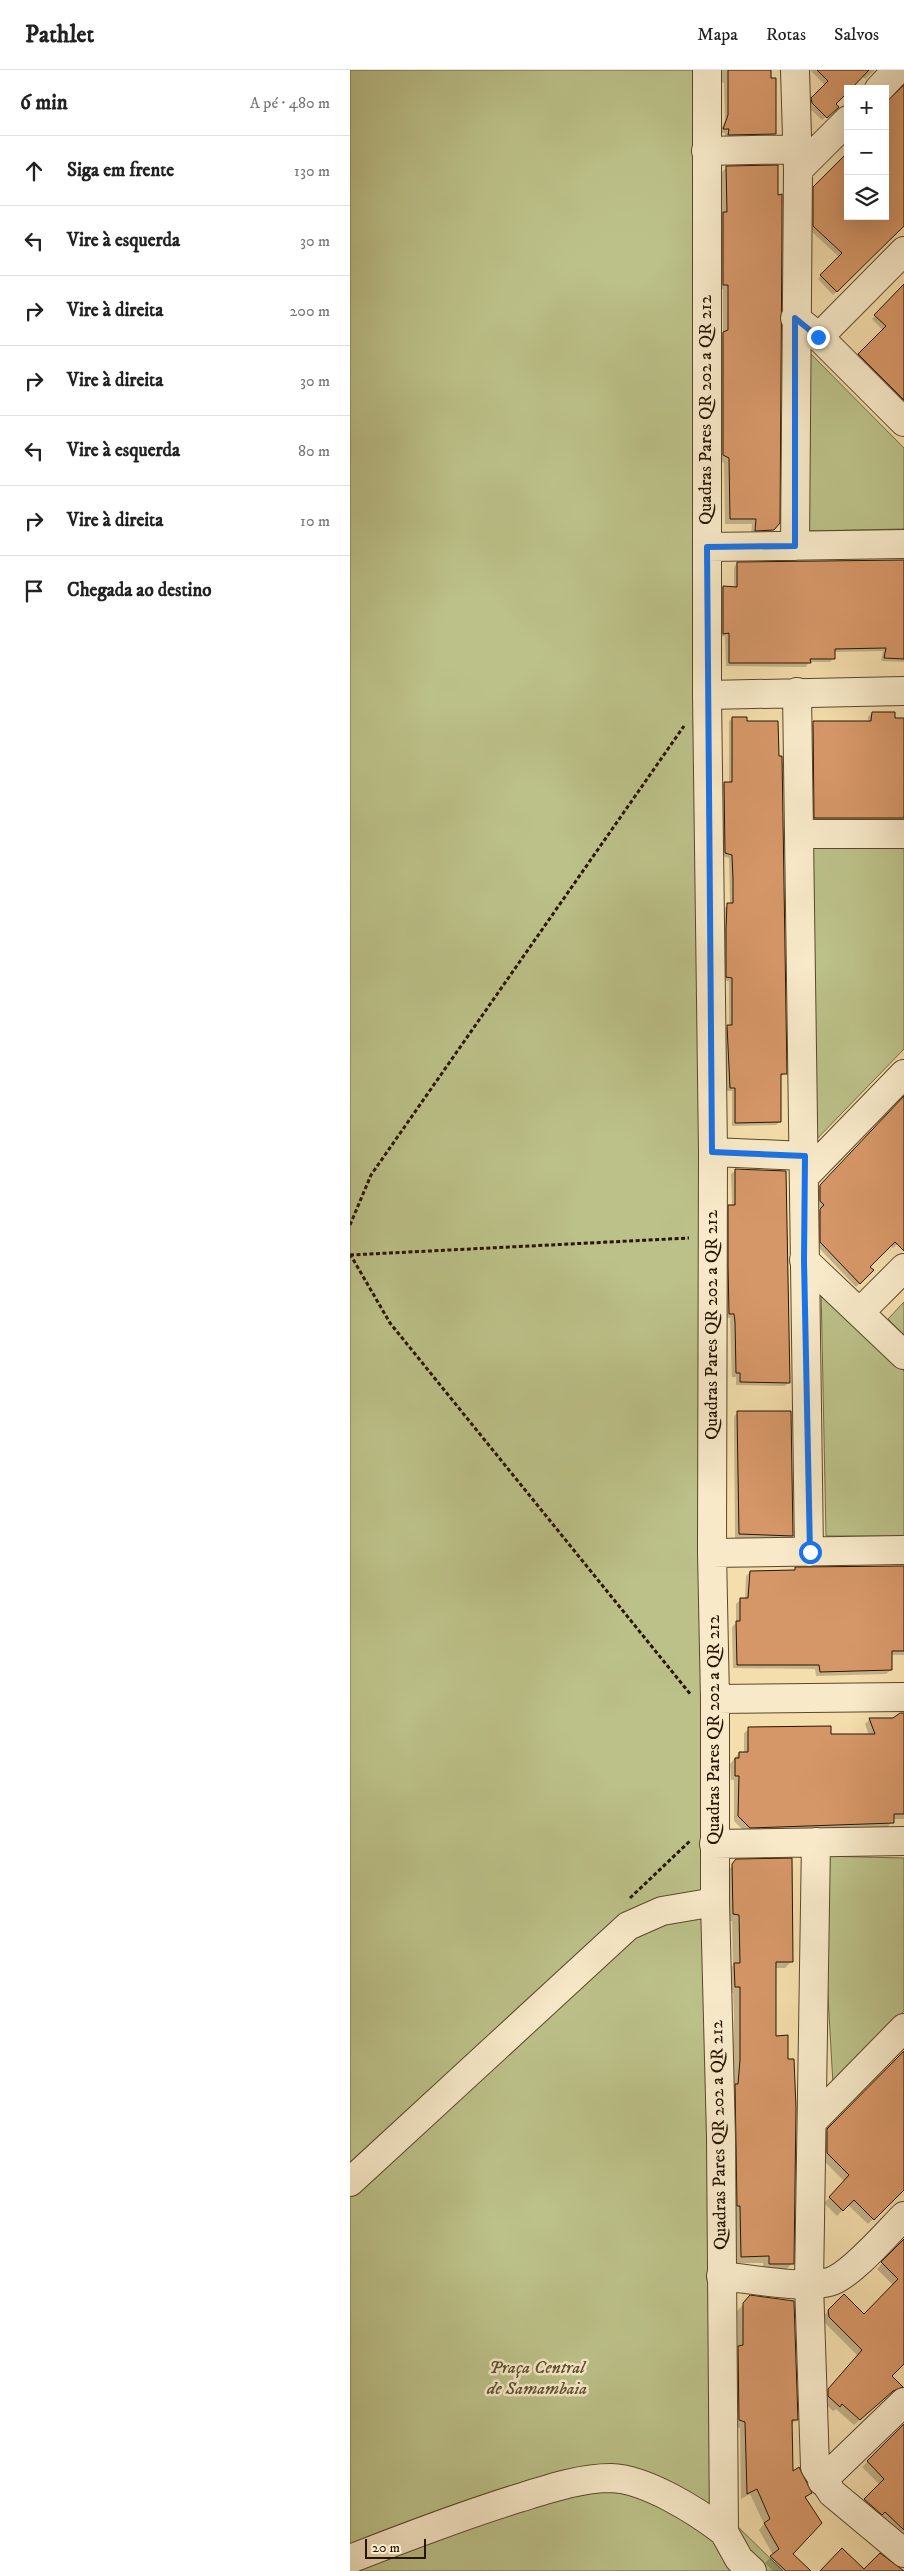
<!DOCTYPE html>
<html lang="pt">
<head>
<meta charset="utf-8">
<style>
  body { margin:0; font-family:"IM FELL DW Pica",serif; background:#f6f6f6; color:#222 }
  .controls { position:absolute; right:15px; top:15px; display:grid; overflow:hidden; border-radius:0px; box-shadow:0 5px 20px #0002 }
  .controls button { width:45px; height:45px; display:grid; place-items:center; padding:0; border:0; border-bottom:1px solid #e0e0e0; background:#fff; color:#222; font:25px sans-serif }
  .scale { position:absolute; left:15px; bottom:12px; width:61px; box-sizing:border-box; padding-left:5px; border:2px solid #271501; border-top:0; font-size:14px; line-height:18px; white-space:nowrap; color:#271501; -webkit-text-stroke:4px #f8eac9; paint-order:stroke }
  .stop { position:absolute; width:15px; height:15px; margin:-11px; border:4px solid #1a73e8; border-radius:50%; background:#fff }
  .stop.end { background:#1a73e8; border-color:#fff; box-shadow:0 1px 5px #0008 }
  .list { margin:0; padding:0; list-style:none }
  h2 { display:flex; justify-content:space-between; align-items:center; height:65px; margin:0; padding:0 20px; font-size:21px }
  h2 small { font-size:16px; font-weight:400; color:#767676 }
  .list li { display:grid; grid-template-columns:32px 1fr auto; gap:15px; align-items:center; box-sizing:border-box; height:70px; padding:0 20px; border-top:1px solid #e0e0e0 }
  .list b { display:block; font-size:19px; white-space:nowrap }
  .list em { font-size:16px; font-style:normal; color:#767676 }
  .icon { flex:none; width:28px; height:28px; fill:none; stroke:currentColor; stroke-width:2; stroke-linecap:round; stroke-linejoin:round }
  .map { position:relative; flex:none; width:554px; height:2501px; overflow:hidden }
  header { display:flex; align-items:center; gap:30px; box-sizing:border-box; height:70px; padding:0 25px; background:#fff; border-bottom:1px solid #e0e0e0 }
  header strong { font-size:24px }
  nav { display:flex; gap:28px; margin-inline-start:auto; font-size:18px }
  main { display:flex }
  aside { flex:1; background:#fff }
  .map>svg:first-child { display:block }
  .green { fill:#bcc189; stroke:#726b45 }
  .shadow { fill:#0003 }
  .building { fill:#d69768; stroke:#271501 }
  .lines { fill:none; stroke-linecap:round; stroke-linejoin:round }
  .minor-casing { stroke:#5a472c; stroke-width:30 }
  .path { stroke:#271501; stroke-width:3; stroke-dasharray:4 2.5; stroke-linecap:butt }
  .minor { stroke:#f8eac9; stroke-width:28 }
  .route { stroke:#1a73e8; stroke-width:6 }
  .labels { text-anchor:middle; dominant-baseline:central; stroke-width:5; stroke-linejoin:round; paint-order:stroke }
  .street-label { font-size:18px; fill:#271501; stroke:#f8eac9 }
  .park-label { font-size:18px; font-style:italic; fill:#5b5131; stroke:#f8eac9 }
</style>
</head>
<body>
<header>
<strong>Pathlet</strong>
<nav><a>Mapa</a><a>Rotas</a><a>Salvos</a></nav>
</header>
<main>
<aside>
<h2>6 min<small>A pé · 480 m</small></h2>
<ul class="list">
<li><svg class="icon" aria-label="ahead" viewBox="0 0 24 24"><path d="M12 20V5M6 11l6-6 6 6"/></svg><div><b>Siga em frente</b></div><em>130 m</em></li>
<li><svg class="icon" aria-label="left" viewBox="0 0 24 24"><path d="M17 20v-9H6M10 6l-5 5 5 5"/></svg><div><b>Vire à esquerda</b></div><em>30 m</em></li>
<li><svg class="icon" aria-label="right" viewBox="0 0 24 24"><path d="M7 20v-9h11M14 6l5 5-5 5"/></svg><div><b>Vire à direita</b></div><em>200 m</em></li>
<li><svg class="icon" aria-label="right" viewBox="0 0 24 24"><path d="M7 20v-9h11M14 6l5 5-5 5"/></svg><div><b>Vire à direita</b></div><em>30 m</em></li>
<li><svg class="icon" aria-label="left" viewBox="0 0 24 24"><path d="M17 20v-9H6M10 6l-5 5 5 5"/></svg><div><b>Vire à esquerda</b></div><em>80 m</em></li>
<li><svg class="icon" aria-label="right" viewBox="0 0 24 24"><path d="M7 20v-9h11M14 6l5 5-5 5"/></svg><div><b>Vire à direita</b></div><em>10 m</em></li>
<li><svg class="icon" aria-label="arrive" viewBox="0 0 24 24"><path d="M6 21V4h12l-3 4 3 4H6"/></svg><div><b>Chegada ao destino</b></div></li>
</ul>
</aside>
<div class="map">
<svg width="554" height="2501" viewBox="0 0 554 2501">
  <rect width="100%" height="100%" fill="#f4deac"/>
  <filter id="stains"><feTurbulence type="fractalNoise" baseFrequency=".004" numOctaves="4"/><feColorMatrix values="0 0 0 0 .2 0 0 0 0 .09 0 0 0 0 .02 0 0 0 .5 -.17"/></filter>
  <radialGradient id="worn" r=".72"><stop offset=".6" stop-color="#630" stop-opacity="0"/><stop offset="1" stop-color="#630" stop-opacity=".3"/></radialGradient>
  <!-- green -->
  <path class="green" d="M0,0h349l29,2447 55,54h-433z
    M455,278l99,100v81l-100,2z
    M554,774v205l-93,96 -6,-300z
    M471,1217l83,84v165h-78z
    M554,1232v33l-16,-16z
    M470,1786l84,2v153l-71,73z"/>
  <!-- shadow -->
  <path class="shadow" d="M370,0h50l5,63 -4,5 -46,1v-6h-6l6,-12 -1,-38 -4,-1z
    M460,0h65l-10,9 -3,-3 -15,13 -13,15 3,3 -15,13 -14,-13v-4l17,-18z
    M554,17v139l-71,69 -15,-16 21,-22 -29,-27v-38l38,-37v61h37l6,-115z
    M377,97l46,363 -6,5h-16l1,-11h-27l-1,-61 -6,-3v-121l5,-6v-44l-5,1v-71l4,-4 -1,-42z
    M554,217v120l-49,-49 28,-28 -11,-11z
    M554,491v101l-23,-1 2,-10 -49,1v6l-4,4h-21l-3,5 -80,-1 -1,-30 -5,1v-46l3,-4 11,1v-21l3,-4z
    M522,643l32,6v103h-93l-1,-95 4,-4 54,-1v-5z
    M382,648l53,355 -5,4v45l-4,3 -44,1v-35h-5l-3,-61 5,-4v-45l-6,-1v-47l1,-25 6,-3 -1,-47 -7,-2 -1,-69 3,-4h5v-62z
    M554,1027v141l-11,10 -3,-3 -21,22 3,3 -16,17 -39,-41v-32l4,-5 -5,-4v-15z
    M386,1100l53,212 -4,4 -49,-1v-8h-4l-2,-59h-5v-108l7,-4 -1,-32z
    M387,1343l55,123 -4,4 -53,-2 -1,-121z
    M554,1496v89h-13v15l-5,4 -70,2 -1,-7 -82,-1 -1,-41 4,-4v-19l5,-5h4l1,-23 4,-4z
    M554,1649v100h-12l-4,8 -47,1 -3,3 -93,1 -11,-11v-41h-3l-1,-16 9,-11h5v-20l5,-4 81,7 39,-1 -4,-11 4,-4z
    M387,1791l55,100 -7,7h-11v69l18,226 -6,7 -23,1v-8h-28l-3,-174 2,-74 -1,-22h-5v-22l5,-6 -1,-44h-5l-1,-48z
    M554,1983v138l-2,-1 -34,34 -20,-19 -11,11 -13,-13 21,-21 -23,-23v-23z
    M554,2169v122l-14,15 -10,26 -26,23 -18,-16 -3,2 -10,-9v-6l35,-40 -34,-34 -1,-6 21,-20 20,20 29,-31 -16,-16z
    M401,2227l46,122 -6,6v48l20,20 -6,5 -14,56 19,17h-37l-8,-8 8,-8 -14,-25 5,-6 -14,-30 -9,5 -1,-71 -7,-2v-72l5,-5 -1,-38z
    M554,2356v114l-45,-35 21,-20 -18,-18z"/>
  <!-- building -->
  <path class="building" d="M378,0h43v8h5v56l-48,1 1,-6h-6l5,-14z
    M467,0h52l-18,19h-3v3l-12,12 3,3 -12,11 -15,-15 -1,-5 17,-17z
    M554,15v141l-67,66 -17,-17 22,-22 -29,-27v-39l35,-35v64h37v-113z
    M428,95v30l4,-1v36l-2,293 -6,7 -19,1 1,-12h-26l-1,-61 -6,-3v-123l5,-2v-45h-5v-73h4l-1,-46z
    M554,214v116l-46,-46 28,-28 -12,-11z
    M554,490v99l-20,-1 2,-10 -51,1v10h-25l1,4h-82v-30l-6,1v-48l14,1v-25z
    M522,642h23v6h9v100h-90l-1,-97h58z
    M382,647h15v4h31l1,35h3l5,318h-6v48l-46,1v-35h-5l-3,-63h5v-47l-6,-1v-48l1,-26h6v-23l-1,-25 -7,-2 -1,-71h8z
    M554,1026v155l-9,-9 -25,25 4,3 -14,14 -40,-42v-33l4,-4 -4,-4v-16z
    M385,1099l51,2 4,212 -50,-1v-9h-4l-1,-51 -1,-8h-5l-1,-48v-61h7z
    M387,1341h54l2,125 -54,-2z
    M554,1496v85h-12v19l-72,2 -1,-7h-82l-1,-44h4v-23h8l2,-27 45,-1v-3z
    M550,1643h4v101h-10v9l-144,5 -12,-12 1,-40h-4v-18h4v-6h9v-25l83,-1v8h44l-6,-16h24z
    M442,1788l1,104h-17v74l12,-1v24h6l2,49 -2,156h-25v-8l-28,1 -1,-51h-3l-2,-122h3l2,-24v-73h-5l-1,-24h6l-1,-48 -6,-1 -1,-50 4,-5z
    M554,1981v139l-30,30 -20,-20 -11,11 -14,-14 20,-22 -22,-22v-24z
    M554,2169v125l-12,12 11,11 -10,4 -33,29 -18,-16 -2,3 -12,-11v-7l34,-39 -33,-33 -1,-7 16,-16 20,20 34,-35 -17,-17z
    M400,2225l44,6 4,119h-6l1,51 6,-4 13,26 -7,4 17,26 -29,31 18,17h-25l-16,-15 9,-7 -15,-26 6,-4 -13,-30 -10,5 -2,-72 -6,-2 -1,-74 5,-1v-42z
    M554,2354v106l-19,-18 -3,3 -18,-16 20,-20 -17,-18z
    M492,2478l22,21 16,-16 24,18h-84z"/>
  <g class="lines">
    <defs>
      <path id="minor" d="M357,0v625l6,457 -1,401 3,146v203l6,235 3,395 15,27 13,12
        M529,19l18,-19
        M356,81l91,-2
        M448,100l50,-50
        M445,248l24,19 85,85
        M469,267l85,-86
        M445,476l3,-376 -3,-100
        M357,477l197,-3
        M447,622l12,860
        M357,625l197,-4
        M451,764h103
        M363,1082l92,4
        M455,1106l99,-102
        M454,1190l100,95
        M510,1242l44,-44
        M362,1483l192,-3
        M365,1629l189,-2
        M466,1772l-7,442 6,183 17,26 72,60
        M364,1774l190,-3
        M462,2052l92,-94
        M0,2112l278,-256 34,-15 53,-9
        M371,2206c30,3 81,13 108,6 21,-5 59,-50 75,-66
        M472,2411l82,-79
        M0,2489c56,-22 111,-43 169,-61 29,-9 61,-20 92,-20 35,1 86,33 113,54"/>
    </defs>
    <!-- minor casing -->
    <use href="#minor" class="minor-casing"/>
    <!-- path -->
    <path class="path" d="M0,1155l21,-50 313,-449
      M0,1184l40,69 301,372
      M0,1185l339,-17
      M280,1828l61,-58"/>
    <!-- minor -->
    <use href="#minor" class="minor"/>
  </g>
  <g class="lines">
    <!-- route -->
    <path class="route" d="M460,1482l-6,-292 1,-104 -93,-4 -5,-605 88,-1v-228l23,19"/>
  </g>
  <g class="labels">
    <!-- street labels -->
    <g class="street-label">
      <text transform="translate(356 340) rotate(-90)">Quadras Pares QR 202 a QR 212</text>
      <text transform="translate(362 1255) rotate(-90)">Quadras Pares QR 202 a QR 212</text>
      <text transform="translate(364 1660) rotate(-90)">Quadras Pares QR 202 a QR 212</text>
      <text transform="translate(369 2065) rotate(-91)">Quadras Pares QR 202 a QR 212</text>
    </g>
    <!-- park labels -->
    <g class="park-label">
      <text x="187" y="2298">Praça Central<tspan x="187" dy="21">de Samambaia</tspan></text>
    </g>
  </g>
  <rect width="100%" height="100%" filter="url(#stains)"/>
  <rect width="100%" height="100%" fill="url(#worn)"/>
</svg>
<div class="controls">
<button>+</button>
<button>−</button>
<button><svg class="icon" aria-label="layers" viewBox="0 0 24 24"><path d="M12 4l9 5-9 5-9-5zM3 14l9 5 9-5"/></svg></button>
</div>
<div class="scale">20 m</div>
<div class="stop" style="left:460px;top:1482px"></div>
<div class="stop end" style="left:468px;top:267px"></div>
</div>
</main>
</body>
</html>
